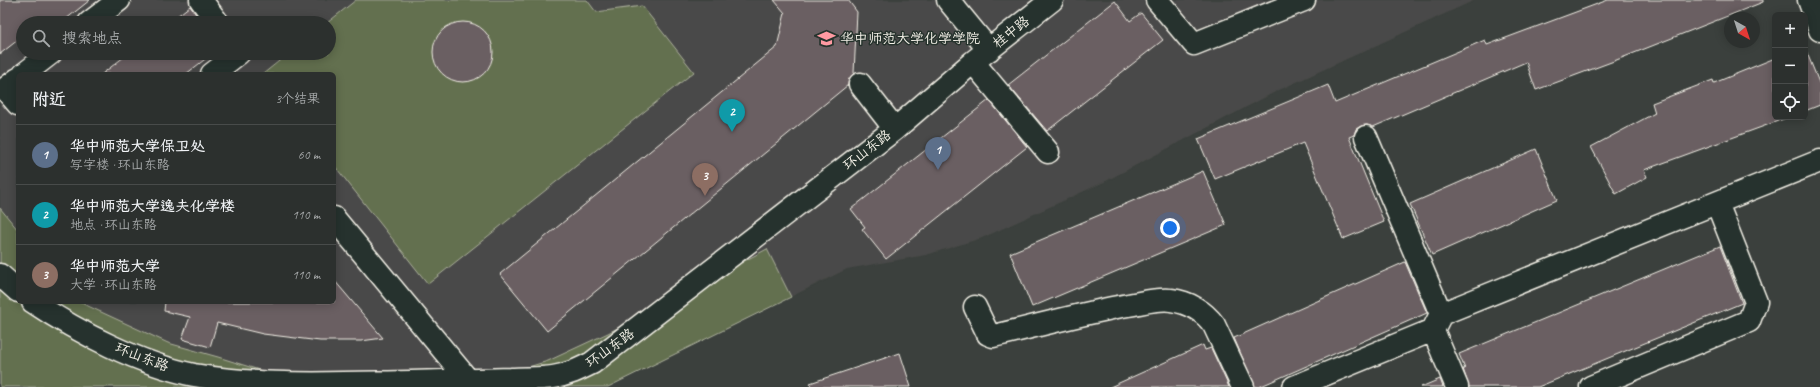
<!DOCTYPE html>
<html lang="zh">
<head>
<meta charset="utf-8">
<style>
  body { margin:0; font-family:Caveat,"LXGW WenKai TC",sans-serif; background:#343836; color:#f1f3f6 }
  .controls { position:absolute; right:12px; top:12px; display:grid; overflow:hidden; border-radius:6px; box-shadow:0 2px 10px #0003 }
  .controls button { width:36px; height:36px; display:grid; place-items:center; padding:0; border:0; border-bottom:1px solid #484b4a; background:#2c302e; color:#f1f3f6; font:20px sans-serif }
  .compass { position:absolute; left:1724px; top:12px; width:36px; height:36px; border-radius:50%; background:#2c302e; box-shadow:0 2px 10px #0003; rotate:141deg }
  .you { position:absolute; left:1170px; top:228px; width:14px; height:14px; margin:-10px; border:3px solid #fff; border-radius:50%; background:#1a73e8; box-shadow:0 0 0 6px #1a73e833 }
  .badge { display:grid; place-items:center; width:26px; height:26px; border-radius:50%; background:#95b2f1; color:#fff; font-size:13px; font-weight:700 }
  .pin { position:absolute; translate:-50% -33px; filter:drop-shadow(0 1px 2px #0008) }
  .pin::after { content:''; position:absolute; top:21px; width:14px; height:12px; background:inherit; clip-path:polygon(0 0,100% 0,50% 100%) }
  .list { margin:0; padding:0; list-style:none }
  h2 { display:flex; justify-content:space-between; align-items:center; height:52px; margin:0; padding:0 16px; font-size:17px }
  h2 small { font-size:13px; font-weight:400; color:#a6a9aa }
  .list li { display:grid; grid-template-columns:26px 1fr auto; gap:12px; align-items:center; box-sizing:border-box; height:60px; padding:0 16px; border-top:1px solid #484b4a }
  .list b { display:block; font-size:15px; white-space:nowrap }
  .list p { margin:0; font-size:13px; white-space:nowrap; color:#a6a9aa }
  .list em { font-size:13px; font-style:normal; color:#a6a9aa }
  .icon { flex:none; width:22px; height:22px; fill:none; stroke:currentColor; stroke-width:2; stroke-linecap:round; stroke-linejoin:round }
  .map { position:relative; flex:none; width:1820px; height:387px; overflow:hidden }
  .search { position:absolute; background:#2c302e; box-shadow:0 2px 10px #0003; left:16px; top:16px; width:320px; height:44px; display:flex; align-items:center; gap:10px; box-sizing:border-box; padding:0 14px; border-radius:22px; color:#a6a9aa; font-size:15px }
  .panel { position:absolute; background:#2c302e; box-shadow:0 2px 10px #0003; left:16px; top:72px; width:320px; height:232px; border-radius:6px }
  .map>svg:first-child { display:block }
  .built { fill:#494948; fill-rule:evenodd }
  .green { fill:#636f50; stroke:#acb09c }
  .building { fill:#6b5f62; stroke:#f4f1e8 }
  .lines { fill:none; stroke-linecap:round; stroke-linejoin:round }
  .minor-casing { stroke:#f4f1e8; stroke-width:25 }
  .minor { stroke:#26332d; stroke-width:22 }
  .labels { text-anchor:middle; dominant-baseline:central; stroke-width:3; stroke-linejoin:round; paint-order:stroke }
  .street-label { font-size:14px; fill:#f4f1e8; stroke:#26332d }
  .poi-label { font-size:14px; fill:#f4f1e8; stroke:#26332d; text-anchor:start }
</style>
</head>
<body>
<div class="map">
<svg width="1820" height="387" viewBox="0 0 1820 387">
  <rect width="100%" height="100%" fill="#3b403d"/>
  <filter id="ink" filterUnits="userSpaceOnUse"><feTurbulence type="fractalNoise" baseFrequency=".025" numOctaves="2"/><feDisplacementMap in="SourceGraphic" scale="8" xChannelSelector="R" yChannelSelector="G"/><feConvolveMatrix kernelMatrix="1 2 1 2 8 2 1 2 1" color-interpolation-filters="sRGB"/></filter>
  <g filter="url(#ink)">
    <!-- built -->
    <path class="built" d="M0,0h1475l-198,91 -173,91 -122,56 -56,17 -79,14 -239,118h-608zM23,23h306v30h-306zM18,74h316v228h-316z"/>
    <!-- green -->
    <path class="green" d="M356,0h231l9,12 46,-6 52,66 -266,212 -94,-119v-91h-71l26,-21h40v-30h-2z
      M0,208l18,22v72h64l6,4 80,37 50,14 95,30h-313z
      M767,249l24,48 -183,90h-146l86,-26 60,-28z"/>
    <!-- building -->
    <path class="building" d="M0,0h90l-29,23h-38v13l-23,18z
      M774,0h74l9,12 -3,61 -5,6 -1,6 -301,246 -47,-57 277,-227 8,-34z
      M1608,0h155v2l-149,59 -78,29 -10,-28 -153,65 -6,-2 -6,1 -5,3 -2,6 -5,2 35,85 -41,17 -40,-96 -88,36 -17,-40 130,-54 7,18 150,-63 2,5z
      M1115,1l15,20 11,-8 22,27 -116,91 -39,-46z
      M190,6l12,17h-34z
      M433 52a30 30 0 1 1 60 0a30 30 0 1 1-60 0Z
      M1805,48l15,37v20l-15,6z
      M129,53h84l-27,21h-84z
      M1775,58v59h14l-145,53 3,7 -31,17 -25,-47 64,-34 -3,-10 61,-23 1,3z
      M989,100l38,47 -141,112 -24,-30 3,-2 -14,-18z
      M1536,149l21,51 -125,55 -22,-51z
      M1203,171l23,54 -194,82 -22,-54z
      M1720,246l22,57 -204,84h-69l-6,-18h2l-6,-15z
      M1405,262l22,51 -168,74h-4l-21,-49z
      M334,280l49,58 -22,3h-41l-57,-7 -46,-11 -7,24 -28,-8 8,-22 -26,-6 1,-9h169z
      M1203,345l2,5 6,-2 18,39h-119z
      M900,353l11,34h-100l-1,-4z
      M1440,379l3,8h-22z"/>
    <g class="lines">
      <defs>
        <path id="minor" d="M201,0l17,23
          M948,0l41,50
          M1157,0l37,44 110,-44
          M1809,0l11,30
          M89,23l30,-23
          M973,62l75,90
          M24,74l27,-21
          M212,74l27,-21
          M18,79l-13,10 13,15
          M860,84l35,45
          M1366,137l75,177 -8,16 24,57
          M334,218l134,162
          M0,275l18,16
          M33,302c46,31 107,62 161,73 69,12 147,8 217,7 33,-1 67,-2 100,-3 14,-1 28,0 42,-2 15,-2 27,-8 39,-14l303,-234 78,-67 79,-62
          M975,307l13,27 5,2c45,-10 90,-23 135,-31 14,-2 29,-7 43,-5 17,2 33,11 43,25l29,62
          M1441,314l379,-153
          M1294,387l139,-57
          M1591,387l158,-66 7,-19 -39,-99"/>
      </defs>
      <!-- minor casing -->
      <use href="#minor" class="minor-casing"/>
      <!-- minor -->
      <use href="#minor" class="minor"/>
    </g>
  </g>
  <!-- icons -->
  <defs>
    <symbol id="university-bare" viewBox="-9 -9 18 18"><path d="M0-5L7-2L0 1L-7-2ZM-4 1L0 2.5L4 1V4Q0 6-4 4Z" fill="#ff9aa2" stroke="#26332d" stroke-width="2.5" paint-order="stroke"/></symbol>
  </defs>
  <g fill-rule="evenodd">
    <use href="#university-bare" x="814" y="26" width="25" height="25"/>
  </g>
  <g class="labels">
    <!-- street labels -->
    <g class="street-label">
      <text transform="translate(1011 32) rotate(-38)">桂中路</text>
      <text transform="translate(867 150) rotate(-38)">环山东路</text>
      <text transform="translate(610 348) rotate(-36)">环山东路</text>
      <text transform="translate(142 357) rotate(21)">环山东路</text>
    </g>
    <!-- poi labels -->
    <g class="poi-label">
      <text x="840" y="38">华中师范大学化学学院</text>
    </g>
  </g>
</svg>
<div class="controls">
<button>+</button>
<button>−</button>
<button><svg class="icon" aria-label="locate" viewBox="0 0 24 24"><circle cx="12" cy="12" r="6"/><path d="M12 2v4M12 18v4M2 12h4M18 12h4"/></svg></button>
</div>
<svg class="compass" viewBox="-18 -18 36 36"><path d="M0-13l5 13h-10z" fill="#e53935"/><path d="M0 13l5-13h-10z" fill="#a6a9aa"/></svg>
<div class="you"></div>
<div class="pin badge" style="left:938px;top:170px;background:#5c6f8a">1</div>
<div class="pin badge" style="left:732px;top:132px;background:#0f9aa8">2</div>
<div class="pin badge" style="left:705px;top:196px;background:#8d6e63">3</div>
<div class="search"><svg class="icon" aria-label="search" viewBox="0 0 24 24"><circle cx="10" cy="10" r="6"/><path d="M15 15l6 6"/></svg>搜索地点</div>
<section class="panel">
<h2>附近<small>3个结果</small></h2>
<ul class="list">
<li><span class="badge" style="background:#5c6f8a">1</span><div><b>华中师范大学保卫处</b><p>写字楼 · 环山东路</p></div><em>60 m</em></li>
<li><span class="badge" style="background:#0f9aa8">2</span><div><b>华中师范大学逸夫化学楼</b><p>地点 · 环山东路</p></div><em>110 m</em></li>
<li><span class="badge" style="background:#8d6e63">3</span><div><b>华中师范大学</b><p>大学 · 环山东路</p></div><em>110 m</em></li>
</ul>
</section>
</div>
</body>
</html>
